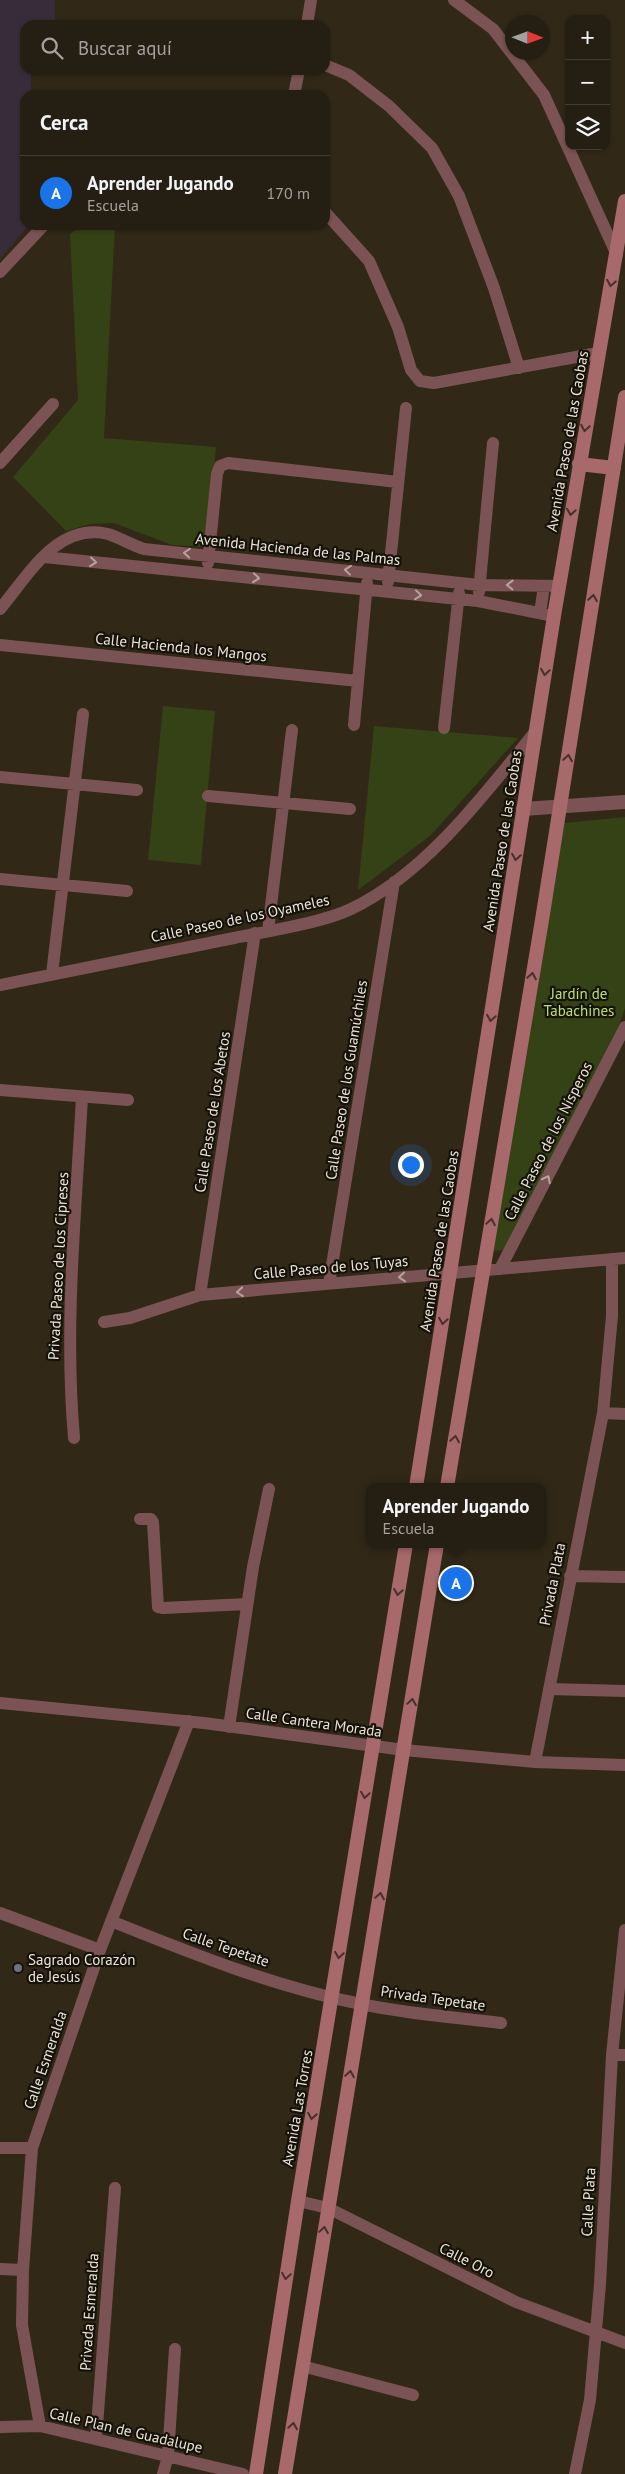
<!DOCTYPE html>
<html lang="es">
<head>
<meta charset="utf-8">
<style>
  body { margin:0; font-family:"PT Sans",sans-serif; background:#312b20; color:#f1f3f6 }
  .controls { position:absolute; right:15px; top:15px; display:grid; overflow:hidden; border-radius:10px; box-shadow:0 1px 4px #0004 }
  .controls button { width:45px; height:45px; display:grid; place-items:center; padding:0; border:0; border-bottom:1px solid #423c32; background:#251e12; color:#f1f3f6; font:25px sans-serif }
  .compass { position:absolute; left:505px; top:15px; width:45px; height:45px; border-radius:50%; background:#251e12; box-shadow:0 1px 4px #0004; rotate:91deg }
  .you { position:absolute; left:410px; top:1164px; width:18px; height:18px; margin:-12px; border:4px solid #fff; border-radius:50%; background:#1a73e8; box-shadow:0 0 0 8px #1a73e833 }
  .badge { display:grid; place-items:center; width:32px; height:32px; border-radius:50%; background:#1a73e8; color:#fff; font-size:16px; font-weight:700 }
  .pin { position:absolute; translate:-50% -50%; border:2px solid #fff; box-shadow:0 1px 5px #0006 }
  .popup { position:absolute; left:366px; top:1483px; width:180px; height:65px; box-sizing:border-box; display:grid; place-content:center; border-radius:10px; background:#251e12; filter:drop-shadow(0 1px 4px #0005); font-size:16px; white-space:nowrap; color:#a3a29f }
  .popup b { font-size:19px; color:#f1f3f6 }
  .popup::after { content:''; position:absolute; left:50%; top:100%; margin-left:-10px; border:10px solid transparent; border-top-color:#251e12 }
  .list { margin:0; padding:0; list-style:none }
  h2 { display:flex; justify-content:space-between; align-items:center; height:65px; margin:0; padding:0 20px; font-size:21px }
  h2 small { font-size:16px; font-weight:400; color:#a3a29f }
  .list li { display:grid; grid-template-columns:32px 1fr auto; gap:15px; align-items:center; box-sizing:border-box; height:75px; padding:0 20px; border-top:1px solid #423c32 }
  .list b { display:block; font-size:19px; white-space:nowrap }
  .list p { margin:0; font-size:16px; white-space:nowrap; color:#a3a29f }
  .list em { font-size:16px; font-style:normal; color:#a3a29f }
  .icon { flex:none; width:28px; height:28px; fill:none; stroke:currentColor; stroke-width:2; stroke-linecap:round; stroke-linejoin:round }
  .map { position:relative; flex:none; width:625px; height:2474px; overflow:hidden }
  .search { position:absolute; background:#251e12; box-shadow:0 1px 4px #0004; left:20px; top:20px; width:310px; height:55px; display:flex; align-items:center; gap:12px; box-sizing:border-box; padding:0 18px; border-radius:15px; color:#a3a29f; font-size:19px }
  .panel { position:absolute; background:#251e12; box-shadow:0 1px 4px #0004; left:20px; top:90px; width:310px; height:140px; border-radius:15px }
  .map>svg:first-child { display:block }
  .education { fill:#392c3a }
  .green { fill:#344215 }
  .lines { fill:none; stroke-linecap:round; stroke-linejoin:round }
  .minor { stroke:#7b5354; stroke-width:12 }
  .tertiary { stroke:#7b5354; stroke-width:14 }
  .secondary { stroke:#a7696c; stroke-width:14 }
  .oneway { stroke:#49302c }
  .oneway2 { stroke:#b8a39d }
  .worship-dot { fill:#6b7280; stroke:#16120a; stroke-width:2 }
  .labels { text-anchor:middle; dominant-baseline:central; stroke-width:4.5; stroke-linejoin:round; paint-order:stroke }
  .street-label { font-size:15px; fill:#eae4d9; stroke:#16120a }
  .park-label { font-size:15px; fill:#bbe270; stroke:#16120a }
  .poi-label { font-size:15px; fill:#eae4d9; stroke:#16120a; text-anchor:start }
</style>
</head>
<body>
<div class="map">
<svg width="625" height="2474" viewBox="0 0 625 2474">
  <rect width="100%" height="100%" fill="#312818"/>
  <!-- education -->
  <path class="education" d="M0,0h55v25h-30v45h6v25h-6v130h4l-29,34z"/>
  <!-- green -->
  <path class="green" d="M83,225h32l-11,213 112,9 -9,100 -35,-2 -58,-22 -24,1 -24,7 -53,-54 65,-77 -8,-166z
    M163,706l52,5 -14,154 -53,-5z
    M374,726l144,12 -87,97 -73,55z
    M625,817v191l-5,15 -115,227 -14,1 73,-428z"/>
  <g class="lines">
    <!-- minor -->
    <path class="minor" d="M454,0l39,29 51,66 73,160
      M307,25l4,-25
      M325,65l24,10 40,31 43,42 27,48 35,92 25,80
      M294,95l5,-25
      M325,212l44,49 29,66 13,43 9,11 14,2 164,-30
      M0,272l44,-47
      M0,463l53,-59
      M44,557l434,44 76,15
      M208,563l9,-89 3,-8 8,-3 170,19
      M388,582l18,-174
      M479,592l14,-149
      M0,609c28,-33 57,-87 108,-75 13,4 23,11 36,15l335,36 80,1
      M540,613l4,-27
      M0,645l358,36
      M354,725l13,-142
      M444,728l15,-135
      M0,777l137,13
      M208,796l142,13
      M0,879l127,12
      M268,931l24,-201
      M52,974l31,-260
      M0,985c78,-16 156,-32 234,-47 33,-7 88,-15 117,-29 75,-36 133,-114 184,-177
      M0,1090l128,10
      M500,1269l125,-242
      M329,1284l65,-402
      M200,1295l55,-362
      M104,1322l26,-4 70,-23 425,-37
      M603,1413l22,1
      M74,1438c-10,-114 2,-228 8,-341
      M140,1519h11l2,3 5,85 5,1 84,-4
      M570,1576l55,1
      M549,1689l76,2
      M0,1703l204,20 200,27 131,12 90,3
      M229,1727l24,-160 16,-78
      M535,1762l68,-349 9,-97v-57
      M0,1913l100,37
      M111,1921c82,33 164,66 250,83 46,10 93,13 140,19
      M612,2055h13
      M0,2148h32
      M298,2201l30,7 188,94 109,41
      M0,2269l23,1
      M302,2366l111,29
      M40,2426l-18,-101 1,-55 9,-122 68,-198 89,-229
      M0,2427l40,-1 203,48
      M96,2439l19,-251
      M163,2474l5,-18 7,-107
      M575,2474l15,-74 10,-116 12,-229 13,-125"/>
    <!-- tertiary -->
    <path class="tertiary" d="M523,809l102,-7"/>
    <!-- secondary -->
    <path class="secondary" d="M579,464l35,4
      M416,1487l138,-871 71,-415
      M447,1487l95,-567 83,-523
      M256,2474l42,-273 108,-657
      M285,2474l152,-930"/>
  </g>
  <!-- one-way arrows -->
  <defs><path id="oneway-chevron" d="M-2-3.5L2.5 0L-2 3.5" fill="none" stroke-width="1.6" stroke-linecap="round" stroke-linejoin="round" transform="scale(1.25)"/></defs>
  <g class="oneway">
    <use href="#oneway-chevron" transform="translate(611 283) rotate(101)"/>
    <use href="#oneway-chevron" transform="translate(585 428) rotate(100)"/>
    <use href="#oneway-chevron" transform="translate(571 512) rotate(99)"/>
    <use href="#oneway-chevron" transform="translate(593 598) rotate(-81)"/>
    <use href="#oneway-chevron" transform="translate(545 672) rotate(99)"/>
    <use href="#oneway-chevron" transform="translate(568 758) rotate(-81)"/>
    <use href="#oneway-chevron" transform="translate(516 857) rotate(99)"/>
    <use href="#oneway-chevron" transform="translate(532 976) rotate(-80)"/>
    <use href="#oneway-chevron" transform="translate(491 1018) rotate(99)"/>
    <use href="#oneway-chevron" transform="translate(491 1222) rotate(-80)"/>
    <use href="#oneway-chevron" transform="translate(443 1321) rotate(99)"/>
    <use href="#oneway-chevron" transform="translate(455 1439) rotate(-81)"/>
    <use href="#oneway-chevron" transform="translate(398 1592) rotate(99)"/>
    <use href="#oneway-chevron" transform="translate(412 1702) rotate(-81)"/>
    <use href="#oneway-chevron" transform="translate(365 1795) rotate(99)"/>
    <use href="#oneway-chevron" transform="translate(380 1896) rotate(-80)"/>
    <use href="#oneway-chevron" transform="translate(339 1955) rotate(99)"/>
    <use href="#oneway-chevron" transform="translate(350 2074) rotate(-81)"/>
    <use href="#oneway-chevron" transform="translate(312 2116) rotate(100)"/>
    <use href="#oneway-chevron" transform="translate(324 2230) rotate(-81)"/>
    <use href="#oneway-chevron" transform="translate(286 2276) rotate(99)"/>
    <use href="#oneway-chevron" transform="translate(293 2426) rotate(-81)"/>
  </g>
  <g class="oneway2">
    <use href="#oneway-chevron" transform="translate(187 553) rotate(-175)"/>
    <use href="#oneway-chevron" transform="translate(93 562) rotate(6)"/>
    <use href="#oneway-chevron" transform="translate(348 570) rotate(-174)"/>
    <use href="#oneway-chevron" transform="translate(256 578) rotate(6)"/>
    <use href="#oneway-chevron" transform="translate(510 585) rotate(-179)"/>
    <use href="#oneway-chevron" transform="translate(418 595) rotate(6)"/>
    <use href="#oneway-chevron" transform="translate(547 1179) rotate(-63)"/>
    <use href="#oneway-chevron" transform="translate(402 1277) rotate(175)"/>
    <use href="#oneway-chevron" transform="translate(240 1292) rotate(175)"/>
  </g>
  <!-- markers -->
  <circle class="worship-dot" cx="18" cy="1968" r="5"/>
  <g class="labels">
    <!-- street labels -->
    <g class="street-label">
      <text transform="translate(567 441) rotate(-80)">Avenida Paseo de las Caobas</text>
      <text transform="translate(298 549) rotate(6)">Avenida Hacienda de las Palmas</text>
      <text transform="translate(181 647) rotate(6)">Calle Hacienda los Mangos</text>
      <text transform="translate(502 841) rotate(-81)">Avenida Paseo de las Caobas</text>
      <text transform="translate(240 918) rotate(-12)">Calle Paseo de los Oyameles</text>
      <text transform="translate(346 1080) rotate(-81)">Calle Paseo de los Guamúchiles</text>
      <text transform="translate(212 1112) rotate(-81)">Calle Paseo de los Abetos</text>
      <text transform="translate(548 1141) rotate(-63)">Calle Paseo de los Nísperos</text>
      <text transform="translate(439 1241) rotate(-81)">Avenida Paseo de las Caobas</text>
      <text transform="translate(58 1266) rotate(-87)">Privada Paseo de los Cipreses</text>
      <text transform="translate(331 1267) rotate(-5)">Calle Paseo de los Tuyas</text>
      <text transform="translate(552 1584) rotate(-79)">Privada Plata</text>
      <text transform="translate(314 1722) rotate(8)">Calle Cantera Morada</text>
      <text transform="translate(226 1947) rotate(19)">Calle Tepetate</text>
      <text transform="translate(433 1998) rotate(8)">Privada Tepetate</text>
      <text transform="translate(45 2060) rotate(-71)">Calle Esmeralda</text>
      <text transform="translate(297 2108) rotate(-80)">Avenida Las Torres</text>
      <text transform="translate(588 2202) rotate(-87)">Calle Plata</text>
      <text transform="translate(467 2260) rotate(27)">Calle Oro</text>
      <text transform="translate(89 2312) rotate(-86)">Privada Esmeralda</text>
      <text transform="translate(126 2430) rotate(13)">Calle Plan de Guadalupe</text>
    </g>
    <!-- park labels -->
    <g class="park-label">
      <text x="579" y="993">Jardín de<tspan x="579" dy="17">Tabachines</tspan></text>
    </g>
    <!-- poi labels -->
    <g class="poi-label">
      <text x="28" y="1959">Sagrado Corazón<tspan x="28" dy="17">de Jesús</tspan></text>
    </g>
  </g>
</svg>
<div class="controls">
<button>+</button>
<button>−</button>
<button><svg class="icon" aria-label="layers" viewBox="0 0 24 24"><path d="M12 4l9 5-9 5-9-5zM3 14l9 5 9-5"/></svg></button>
</div>
<svg class="compass" viewBox="-18 -18 36 36"><path d="M0-13l5 13h-10z" fill="#e53935"/><path d="M0 13l5-13h-10z" fill="#a3a29f"/></svg>
<div class="you"></div>
<div class="pin badge" style="left:456px;top:1583px">A</div>
<div class="popup"><b>Aprender Jugando</b>Escuela</div>
<div class="search"><svg class="icon" aria-label="search" viewBox="0 0 24 24"><circle cx="10" cy="10" r="6"/><path d="M15 15l6 6"/></svg>Buscar aquí</div>
<section class="panel">
<h2>Cerca<small></small></h2>
<ul class="list">
<li><span class="badge">A</span><div><b>Aprender Jugando</b><p>Escuela</p></div><em>170 m</em></li>
</ul>
</section>
</div>
</body>
</html>
